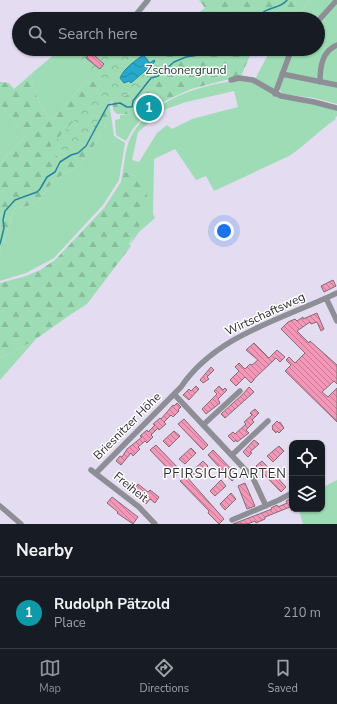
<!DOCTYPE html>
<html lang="en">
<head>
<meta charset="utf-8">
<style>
  body { margin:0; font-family:"Nunito Sans",sans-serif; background:#20242c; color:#f1f3f6 }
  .controls { position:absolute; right:12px; bottom:12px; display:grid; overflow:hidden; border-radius:8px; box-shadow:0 1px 3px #0004 }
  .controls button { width:36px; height:36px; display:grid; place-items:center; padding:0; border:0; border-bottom:1px solid #363941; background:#171b24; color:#f1f3f6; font:20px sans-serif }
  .you { position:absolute; left:224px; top:231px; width:14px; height:14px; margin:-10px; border:3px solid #fff; border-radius:50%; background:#1a73e8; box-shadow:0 0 0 6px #1a73e833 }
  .badge { display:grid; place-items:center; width:26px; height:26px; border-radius:50%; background:#8c9099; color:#fff; font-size:13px; font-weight:700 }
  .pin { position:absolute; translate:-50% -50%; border:2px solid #fff; box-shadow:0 1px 4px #0006 }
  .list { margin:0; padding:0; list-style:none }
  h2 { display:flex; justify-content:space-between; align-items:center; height:52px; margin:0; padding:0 16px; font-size:17px }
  h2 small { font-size:13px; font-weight:400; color:#9ea1a6 }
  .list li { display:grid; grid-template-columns:26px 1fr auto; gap:12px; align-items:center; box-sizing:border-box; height:72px; padding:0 16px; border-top:1px solid #363941 }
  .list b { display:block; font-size:15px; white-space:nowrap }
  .list p { margin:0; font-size:13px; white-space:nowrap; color:#9ea1a6 }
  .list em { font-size:13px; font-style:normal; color:#9ea1a6 }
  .icon { flex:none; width:22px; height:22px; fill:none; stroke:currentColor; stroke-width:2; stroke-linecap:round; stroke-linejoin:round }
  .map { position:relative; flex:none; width:337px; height:524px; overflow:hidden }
  .search { position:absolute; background:#171b24; box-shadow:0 1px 3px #0004; left:12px; right:12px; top:12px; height:44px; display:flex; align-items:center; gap:10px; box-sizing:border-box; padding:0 14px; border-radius:22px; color:#9ea1a6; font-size:15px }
  .sheet { height:124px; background:#171b24 }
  nav { display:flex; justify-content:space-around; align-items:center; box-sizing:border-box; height:56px; border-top:1px solid #363941; background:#171b24; font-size:11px; color:#9ea1a6 }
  nav a { display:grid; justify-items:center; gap:2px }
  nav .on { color:#8c9099 }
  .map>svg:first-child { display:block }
  .green { fill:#9ddcb5; fill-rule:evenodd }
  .forest { fill:url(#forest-firs) }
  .park { fill:url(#park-crowns) }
  .water { fill:url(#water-waves); stroke:#29849f }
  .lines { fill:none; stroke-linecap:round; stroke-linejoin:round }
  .stream { stroke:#29849f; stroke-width:1.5 }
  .building { fill:url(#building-back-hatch); stroke:#826d73 }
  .minor { stroke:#8e8e96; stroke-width:5.5 }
  .labels { text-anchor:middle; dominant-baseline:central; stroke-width:3; stroke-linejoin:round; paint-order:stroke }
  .park-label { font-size:12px; fill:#1b422c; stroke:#fff }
  .street-label { font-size:12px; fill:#2f2d34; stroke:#fff }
  .neighbourhood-label { font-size:13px; letter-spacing:1px; fill:#2f2d34; stroke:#fff }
</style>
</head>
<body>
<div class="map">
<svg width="337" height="524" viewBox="0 0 337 524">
  <defs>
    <pattern id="forest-firs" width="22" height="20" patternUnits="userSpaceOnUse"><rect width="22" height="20" fill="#9ddcb5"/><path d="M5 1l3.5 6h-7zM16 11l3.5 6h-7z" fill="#88bd9c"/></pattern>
    <pattern id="park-crowns" width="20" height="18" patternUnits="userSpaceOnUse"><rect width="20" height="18" fill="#9ddcb5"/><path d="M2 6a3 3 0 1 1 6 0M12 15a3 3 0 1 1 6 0" fill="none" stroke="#88bd9c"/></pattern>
    <pattern id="water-waves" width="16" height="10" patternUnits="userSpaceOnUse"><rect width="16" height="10" fill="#27a9cd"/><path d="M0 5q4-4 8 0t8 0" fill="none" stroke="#228aa7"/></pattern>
    <pattern id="building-back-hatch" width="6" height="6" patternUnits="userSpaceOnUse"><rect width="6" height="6" fill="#f396b8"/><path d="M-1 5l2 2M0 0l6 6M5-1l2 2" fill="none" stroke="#c57b96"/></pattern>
  </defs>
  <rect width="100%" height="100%" fill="#e4ddf2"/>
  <!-- green -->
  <path class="green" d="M310,0h27v104l-23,-6 -31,-4 -4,-5 -4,-1 -3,2 -17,-11 16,-30h47v-30h-22z
    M61,49h6l24,26 -39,45h-3l-14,-27 -4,-19z
    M246,79l25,14 66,17v6l-2,2 1,1c-17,11 -30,26 -47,37l-75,35 -8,-15 -10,4 -21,-31 -21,10 -1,55 2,4 -16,14 -9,13 18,-47 -13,-22 -12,-5c2,-13 3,-27 10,-38 23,-37 73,-49 113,-54zM234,91l4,16 -46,12 -20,10 -5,-4 -10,8 -18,29 -7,-2 6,-28 28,-23 20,-7z
    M0,104l26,32 -24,25h-2z
    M110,108l4,28 11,7 -6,37 -16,25 -49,53 -28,15 -26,8v-26l14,-46 22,-5 19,-25 24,-13 26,-36 2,-15z
    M147,112l-15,18 -6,11 -10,-6 -1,-15 5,-1v-4z
    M36,339l-36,41v-23l13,-5z
    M337,480v44h-34l-4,-14 1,-1h22v-20l5,-4z"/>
  <!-- forest -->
  <path class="forest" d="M199,0h111l-14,19h-106l15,-11z
    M156,49h97l-12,27 -50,13 -22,10 -22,13 -16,2h-14l-4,-4 -1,-11 15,-4 37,-32z
    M31,74l4,19 14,27h3l39,-45 9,12 -44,71c24,0 38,-35 50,-52l4,-1v3l-3,7 -2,15 -26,36 -24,13 -19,25 -22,5 -14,46v-94h2l24,-25 -26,-32v-22l9,1 5,6z
    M123,171l12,5 9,7c0,7 4,12 4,18 -1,15 -12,30 -19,43l2,2 -44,58 -20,13 -31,22 -23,13 -13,5v-74l26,-7 14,-6 15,-10 49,-52 17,-26z"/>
  <!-- park -->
  <path class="park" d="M67,49h89l9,14c-13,10 -37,38 -53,36l-1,5 -5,2c-12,18 -25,52 -50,52l-6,-11 40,-45 10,-15z"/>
  <!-- water -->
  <path class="water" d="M143,55l7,8 4,-3 1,1 -2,3 -22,19 -2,-2 -5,2 -4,-5c4,-10 15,-17 23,-23z"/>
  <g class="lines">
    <!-- stream -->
    <path class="stream" d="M259,19c3,-13 21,-9 28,-19
      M0,244l4,-16 -1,-8 2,-9 10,-11 22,-8 3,-3 7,-12 8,-5 5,-10 11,-7 7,-2 8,-7 22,-41 12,-2 7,4h5l1,-6 18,-23 7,-2 16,-14 12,-5 12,-2 11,-6"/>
  </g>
  <!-- building -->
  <path class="building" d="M93,49h7l-5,7 9,8 -4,5 -14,-11z
    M333,280l3,6 -12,6 -3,-6z
    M317,313l7,16 -3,2 -4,-9 -6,2 -1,-2 -13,9 12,12 1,-2 27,24v19l-3,-3 -12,11 6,5 9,-9v34l-52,-51 6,-6 -5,-5 3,-3 6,6 10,-10 -24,-24 7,-7 7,-3 2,2 6,-4v2z
    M254,343l15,15 8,-8 8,7 -5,5 -4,-4 -22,21v1l-3,3 -6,-6 -9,9 -6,-6 9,-9 -4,-4 4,-4 6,6 5,-5 2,1 6,-5 -12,-10z
    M211,367l3,3 -7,7 2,2 -6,4 -3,-3z
    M196,386l3,3 -10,11 -6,-5 6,-6 2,2z
    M219,386l4,4 2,-2 2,2 -9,9 2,4 -14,11 -4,-5 15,-15 -3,-3z
    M249,387l5,5 -29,26 -4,-4 22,-20z
    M177,403l4,4 -3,3 1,1 -6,6 -2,-2 -7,7 2,2 -7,6 -1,-2 -7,7 2,2 -6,6 -2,-2 -7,6 2,2 -7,7 -2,-3 -10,12 -5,-4 4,-5 2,1 5,-8 15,-12 -2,-1 7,-6 1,2 7,-7 -2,-1 7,-6 1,1 12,-14 1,1z
    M255,409l4,4 -7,7 2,2 -8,8 3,3 -12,9 -1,-2 -2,2 -6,-6 5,-4 2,2 11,-10 -2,-2 8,-7 -2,-2z
    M184,419l24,26 -5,5 -25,-26z
    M277,421l2,2 1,-1 4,6 -5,5 -2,-2 -1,2 -4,-4 1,-1 -1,-2z
    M174,431l6,5 -11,11 -6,-6z
    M254,440l5,4 -9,8 2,1 -4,4 -5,-5z
    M156,445l25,26 -6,5 -25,-26z
    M279,446l5,5 -11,11 -6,-6z
    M191,448l5,5 -11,11 -6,-5z
    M213,450l25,26 -6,5 -24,-26z
    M203,461l5,5 -11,11 -6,-5z
    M262,461l24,26 -5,5 -25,-26z
    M186,476l38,43 -5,5 -11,-11 1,-2 -29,-30z
    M221,480l5,6 -11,10 -5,-5z
    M245,483l10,23 -8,3 -9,-23z
    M138,484l10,8 2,-2 9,7 -4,6 -5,-4 -4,5 -14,-12z
    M231,493l5,6 -11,11 -5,-6z
    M112,497l26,20 -5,7 -16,-11 1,-1 -11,-9z
    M292,498v13l-2,-4 -25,10v2l-9,4 -1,-2 -7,3h-15l39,-15 -1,-1 6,-3 1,2 9,-4 -1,-2z"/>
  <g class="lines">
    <!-- minor -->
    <path class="minor" d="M134,17l14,-17
      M318,21l19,-21
      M282,74l55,11
      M231,80l8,-2 14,2 28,16 33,6 23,6
      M320,82c0,-15 2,-31 17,-37
      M275,94l14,-38 5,-7
      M326,298l11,23
      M174,394l79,84 13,28
      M203,425l37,-34
      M232,455l36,-34
      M91,470l48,37 16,17
      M96,473l85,-86c35,-52 102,-68 156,-94
      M0,506l21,18
      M232,520l47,-20 13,-7"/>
  </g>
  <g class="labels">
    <!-- park labels -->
    <g class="park-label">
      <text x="186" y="70">Zschonergrund</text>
    </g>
    <!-- street labels -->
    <g class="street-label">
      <text transform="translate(265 314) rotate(-25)">Wirtschaftsweg</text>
      <text transform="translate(127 426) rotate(-45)">Briesnitzer Höhe</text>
      <text transform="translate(131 487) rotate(39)">Freiheit</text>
    </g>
    <!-- neighbourhood labels -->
    <g class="neighbourhood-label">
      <text x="225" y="474">PFIRSICHGARTEN</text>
    </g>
  </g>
</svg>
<div class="controls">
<button><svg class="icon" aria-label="locate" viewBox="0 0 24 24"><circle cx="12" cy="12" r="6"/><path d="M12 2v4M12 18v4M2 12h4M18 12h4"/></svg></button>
<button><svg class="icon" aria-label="layers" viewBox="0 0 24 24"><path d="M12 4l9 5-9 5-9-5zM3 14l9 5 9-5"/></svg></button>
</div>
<div class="you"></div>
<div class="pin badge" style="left:149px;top:108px;background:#0f9aa8">1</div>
<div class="search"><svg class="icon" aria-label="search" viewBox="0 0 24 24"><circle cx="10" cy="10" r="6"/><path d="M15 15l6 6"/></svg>Search here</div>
</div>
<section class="sheet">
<h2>Nearby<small></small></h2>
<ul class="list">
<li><span class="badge" style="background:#0f9aa8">1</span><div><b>Rudolph Pätzold</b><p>Place</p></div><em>210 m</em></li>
</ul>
</section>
<nav>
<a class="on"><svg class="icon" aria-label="map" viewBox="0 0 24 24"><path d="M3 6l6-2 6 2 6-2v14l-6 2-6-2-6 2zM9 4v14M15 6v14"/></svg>Map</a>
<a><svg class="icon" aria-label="directions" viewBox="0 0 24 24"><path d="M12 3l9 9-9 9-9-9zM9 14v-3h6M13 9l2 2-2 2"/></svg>Directions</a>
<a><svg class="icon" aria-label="saved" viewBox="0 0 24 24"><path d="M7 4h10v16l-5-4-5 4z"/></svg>Saved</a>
</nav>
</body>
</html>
